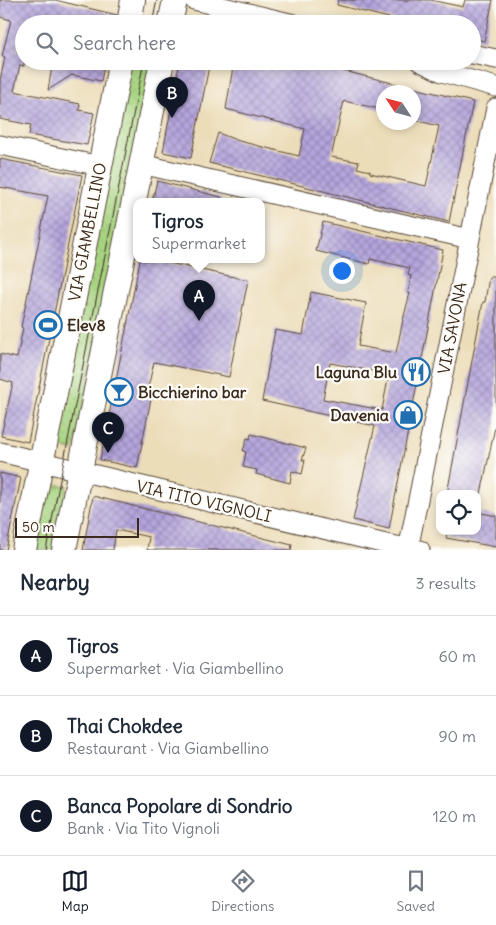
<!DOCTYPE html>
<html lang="en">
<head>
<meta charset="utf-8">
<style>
  body { margin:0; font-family:Delius,sans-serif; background:#f2f2f3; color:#1f2937 }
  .controls { position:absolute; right:15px; bottom:15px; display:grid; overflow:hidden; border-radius:10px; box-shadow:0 2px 8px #0003 }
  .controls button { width:45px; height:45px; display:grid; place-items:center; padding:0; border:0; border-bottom:1px solid #e0e1e3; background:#fff; color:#1f2937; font:25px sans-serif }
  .compass { position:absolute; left:376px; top:85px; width:45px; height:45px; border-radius:50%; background:#fff; box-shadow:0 2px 8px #0003; rotate:306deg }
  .scale { position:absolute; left:15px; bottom:12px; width:124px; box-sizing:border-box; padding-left:5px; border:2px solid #3b2a1e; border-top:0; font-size:14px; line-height:18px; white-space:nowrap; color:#3b2a1e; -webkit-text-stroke:4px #fdfcf7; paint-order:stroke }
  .you { position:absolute; left:341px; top:270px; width:18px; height:18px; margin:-12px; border:4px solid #fff; border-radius:50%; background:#1a73e8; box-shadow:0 0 0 8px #1a73e833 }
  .badge { display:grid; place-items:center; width:32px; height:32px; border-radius:50%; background:#111827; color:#fff; font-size:16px; font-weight:700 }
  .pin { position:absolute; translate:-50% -41px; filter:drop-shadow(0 1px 2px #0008) }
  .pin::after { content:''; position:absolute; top:26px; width:18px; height:15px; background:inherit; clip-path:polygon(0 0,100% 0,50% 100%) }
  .popup { position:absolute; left:133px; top:198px; width:132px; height:65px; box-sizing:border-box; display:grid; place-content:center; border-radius:10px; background:#fff; filter:drop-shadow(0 1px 4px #0005); font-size:16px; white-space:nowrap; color:#747a83 }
  .popup b { font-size:19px; color:#1f2937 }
  .popup::after { content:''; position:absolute; left:50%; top:100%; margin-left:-10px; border:10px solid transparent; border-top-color:#fff }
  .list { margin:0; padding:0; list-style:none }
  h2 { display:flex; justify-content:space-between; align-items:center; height:65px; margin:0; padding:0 20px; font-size:21px }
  h2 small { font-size:16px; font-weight:400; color:#747a83 }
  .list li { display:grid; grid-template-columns:32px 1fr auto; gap:15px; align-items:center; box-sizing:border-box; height:80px; padding:0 20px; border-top:1px solid #e0e1e3 }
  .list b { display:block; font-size:19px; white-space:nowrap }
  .list p { margin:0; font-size:16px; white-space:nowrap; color:#747a83 }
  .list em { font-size:16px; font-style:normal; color:#747a83 }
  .icon { flex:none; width:28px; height:28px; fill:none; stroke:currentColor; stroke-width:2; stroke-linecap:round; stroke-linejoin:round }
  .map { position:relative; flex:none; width:496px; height:550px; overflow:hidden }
  .search { position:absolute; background:#fff; box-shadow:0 2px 8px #0003; left:15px; right:15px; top:15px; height:55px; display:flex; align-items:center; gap:12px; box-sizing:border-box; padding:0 18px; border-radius:28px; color:#747a83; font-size:19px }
  .sheet { height:305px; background:#fff }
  nav { display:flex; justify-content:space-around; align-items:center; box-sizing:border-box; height:70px; border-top:1px solid #e0e1e3; background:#fff; font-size:14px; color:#747a83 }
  nav a { display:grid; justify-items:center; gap:2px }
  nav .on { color:#111827 }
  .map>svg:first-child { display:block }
  .garden { fill:url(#garden-dots); stroke:#717f50 }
  .building { fill:url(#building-cross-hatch); fill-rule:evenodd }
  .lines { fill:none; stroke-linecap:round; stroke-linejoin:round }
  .minor-casing { stroke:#564535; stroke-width:21 }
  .tertiary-casing { stroke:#564535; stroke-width:26 }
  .minor { stroke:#fff; stroke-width:19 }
  .tertiary { stroke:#fff; stroke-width:24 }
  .tram { stroke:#3b2a1e; stroke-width:1 }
  .labels { text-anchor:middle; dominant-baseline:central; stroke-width:4.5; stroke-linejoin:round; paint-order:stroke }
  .street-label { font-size:16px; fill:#3b2a1e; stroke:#fdfcf7 }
  .poi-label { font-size:16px; font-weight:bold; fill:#3b2a1e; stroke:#fdfcf7; text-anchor:start }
</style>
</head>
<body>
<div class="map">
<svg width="496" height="550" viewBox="0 0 496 550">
  <defs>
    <pattern id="garden-dots" width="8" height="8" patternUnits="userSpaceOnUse" patternTransform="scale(1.25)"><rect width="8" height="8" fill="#a7d481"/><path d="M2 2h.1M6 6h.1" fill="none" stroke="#91b66f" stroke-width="1.8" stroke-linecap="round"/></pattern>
    <pattern id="building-cross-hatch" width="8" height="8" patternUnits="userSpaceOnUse" patternTransform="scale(1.25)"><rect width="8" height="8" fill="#b5a5dd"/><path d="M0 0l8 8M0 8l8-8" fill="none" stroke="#9487b3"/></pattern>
  </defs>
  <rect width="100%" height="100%" fill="#fdfcf7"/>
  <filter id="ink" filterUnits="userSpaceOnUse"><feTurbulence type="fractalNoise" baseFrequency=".02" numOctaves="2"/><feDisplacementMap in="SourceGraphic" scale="10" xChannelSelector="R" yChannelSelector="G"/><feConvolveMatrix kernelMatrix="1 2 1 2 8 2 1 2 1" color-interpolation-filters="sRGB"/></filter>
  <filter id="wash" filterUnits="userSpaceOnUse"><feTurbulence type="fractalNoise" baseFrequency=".0096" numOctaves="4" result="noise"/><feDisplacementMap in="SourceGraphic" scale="20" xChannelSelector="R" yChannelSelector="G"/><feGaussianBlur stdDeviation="1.12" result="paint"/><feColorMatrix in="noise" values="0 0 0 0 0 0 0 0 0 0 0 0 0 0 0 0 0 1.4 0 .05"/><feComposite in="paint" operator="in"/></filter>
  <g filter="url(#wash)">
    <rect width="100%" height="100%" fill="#ecddb9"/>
    <!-- garden -->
    <path class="garden" d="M129,61h25l-80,389 -23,-4z
      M43,483l24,3 -12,64h-25z"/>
    <g id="blocks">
      <!-- building -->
      <path class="building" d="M0,0h55l62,15 -1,9h-92l-7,28 7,1v13l-4,-1 -6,26 66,13 -1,6 15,3 -7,32 -58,-10 2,-10 -31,-6v-39l5,-23 -3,-1 9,-36 -11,-3z
        M338,0h92l33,7 2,-7h28l-9,41 -12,-3v-14h-59l-76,-19z
        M53,61h52l-4,20 -29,-6 -24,15z
        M180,61h30l-19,97 -28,-6z
        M234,61h69l110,27 -1,4h-28v18l-40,-9 -13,56 28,5 -2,6 13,3v2l56,13 13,-60 -25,-6v-32l59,14 -24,120 -240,-59 9,-30 21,8 60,15 6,-27 -79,-20z
        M0,159l82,16 -54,267 -27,-6 12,-53 -13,-4v-25l17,4 6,-30 -2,-1 27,-131 -48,-9z
        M157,181l64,16v5h-69z
        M323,222l120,28 -54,279 -36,-9 22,-94 -113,-25 13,-71 28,5 8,-43 55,11 -8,43 38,7 7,-33 7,-27h-2l3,-17 -3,-1 2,-7 -40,-9 -1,5 -53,-13zM330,363l59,11 -7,36 -59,-11z
        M140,260h15l93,20 -19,97 -75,-15 -7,30 5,2 -15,74 -37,-8z
        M489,277h7v145l-15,72h-34l36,-192h2z
        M251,434l55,14 -4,12h3l-3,14 -10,-3 -2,12 -34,-9 1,-4 -14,-3 3,-15 -3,-1 4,-13 3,1z
        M0,473l21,5 -15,72h-6z
        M93,496l199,49 -1,5h-144l2,-13 -33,-7 -3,20h-30z
        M477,512l19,4v31l-50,-9 1,-7h30z"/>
    </g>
  </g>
  <g filter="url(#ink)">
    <use href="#blocks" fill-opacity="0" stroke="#564535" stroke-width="1"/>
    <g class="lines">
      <defs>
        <path id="minor" d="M194,0l100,24
          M472,54l24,5
          M419,61l23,11 54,15
          M0,145l100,21
          M141,164l329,75
          M0,452l386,92 34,6
          M408,550l88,-442"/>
        <path id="tertiary" d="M129,24l4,-24
          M170,24l5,-24
          M24,550l97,-489
          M64,550l98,-489"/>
      </defs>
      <!-- minor casing -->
      <use href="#minor" class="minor-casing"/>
      <!-- tertiary casing -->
      <use href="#tertiary" class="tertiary-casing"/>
      <!-- minor -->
      <use href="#minor" class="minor"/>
      <!-- tertiary -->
      <use href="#tertiary" class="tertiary"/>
      <!-- tram -->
      <path class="tram" d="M152,24l5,-24
        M46,550l98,-489"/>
    </g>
  </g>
  <!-- icons -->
  <defs>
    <symbol id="stadium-ring" viewBox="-11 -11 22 22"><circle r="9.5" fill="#fdfcf7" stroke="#1f6fb2" stroke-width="1.5"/><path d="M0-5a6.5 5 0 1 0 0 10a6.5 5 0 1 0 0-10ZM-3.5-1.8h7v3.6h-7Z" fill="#1f6fb2"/></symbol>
    <symbol id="restaurant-ring" viewBox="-11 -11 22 22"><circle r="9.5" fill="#fdfcf7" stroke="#1f6fb2" stroke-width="1.5"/><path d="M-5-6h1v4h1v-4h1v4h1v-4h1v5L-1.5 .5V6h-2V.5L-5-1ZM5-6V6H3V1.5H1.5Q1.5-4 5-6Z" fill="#1f6fb2"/></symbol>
    <symbol id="bar-ring" viewBox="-11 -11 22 22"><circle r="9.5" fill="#fdfcf7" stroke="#1f6fb2" stroke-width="1.5"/><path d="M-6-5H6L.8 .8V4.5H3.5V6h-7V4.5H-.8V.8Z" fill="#1f6fb2"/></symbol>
    <symbol id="shop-ring" viewBox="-11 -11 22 22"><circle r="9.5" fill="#fdfcf7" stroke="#1f6fb2" stroke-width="1.5"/><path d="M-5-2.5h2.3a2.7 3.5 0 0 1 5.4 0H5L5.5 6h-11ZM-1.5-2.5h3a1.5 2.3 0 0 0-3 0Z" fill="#1f6fb2"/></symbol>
  </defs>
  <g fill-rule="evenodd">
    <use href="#stadium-ring" x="32" y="309" width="32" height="32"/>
    <use href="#restaurant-ring" x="400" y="356" width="32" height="32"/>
    <use href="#bar-ring" x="103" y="376" width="32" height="32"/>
    <use href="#shop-ring" x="392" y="399" width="32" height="32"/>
  </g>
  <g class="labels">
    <!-- street labels -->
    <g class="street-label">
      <text transform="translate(87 232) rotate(-79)">VIA GIAMBELLINO</text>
      <text transform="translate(452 328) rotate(-79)">VIA SAVONA</text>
      <text transform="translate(204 501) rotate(13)">VIA TITO VIGNOLI</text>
    </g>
    <!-- poi labels -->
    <g class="poi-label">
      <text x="67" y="325">Elev8</text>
      <text x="397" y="372" text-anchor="end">Laguna Blu</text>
      <text x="138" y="392">Bicchierino bar</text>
      <text x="389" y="415" text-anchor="end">Davenia</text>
    </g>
  </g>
</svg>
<div class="controls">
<button><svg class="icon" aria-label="locate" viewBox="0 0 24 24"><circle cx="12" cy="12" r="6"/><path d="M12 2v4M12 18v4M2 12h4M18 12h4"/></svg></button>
</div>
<svg class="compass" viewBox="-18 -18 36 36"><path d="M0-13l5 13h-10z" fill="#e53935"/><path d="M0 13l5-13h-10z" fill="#747a83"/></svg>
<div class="scale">50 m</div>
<div class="you"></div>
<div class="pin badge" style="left:199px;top:321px">A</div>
<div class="popup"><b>Tigros</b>Supermarket</div>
<div class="pin badge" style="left:172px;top:118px">B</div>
<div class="pin badge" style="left:108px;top:453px">C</div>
<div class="search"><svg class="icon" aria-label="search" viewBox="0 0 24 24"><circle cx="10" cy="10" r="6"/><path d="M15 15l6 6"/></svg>Search here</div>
</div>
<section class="sheet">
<h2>Nearby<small>3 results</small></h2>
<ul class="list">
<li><span class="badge">A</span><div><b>Tigros</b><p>Supermarket · Via Giambellino</p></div><em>60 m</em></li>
<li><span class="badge">B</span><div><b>Thai Chokdee</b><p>Restaurant · Via Giambellino</p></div><em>90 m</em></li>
<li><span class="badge">C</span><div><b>Banca Popolare di Sondrio</b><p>Bank · Via Tito Vignoli</p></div><em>120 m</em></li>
</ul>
</section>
<nav>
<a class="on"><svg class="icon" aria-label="map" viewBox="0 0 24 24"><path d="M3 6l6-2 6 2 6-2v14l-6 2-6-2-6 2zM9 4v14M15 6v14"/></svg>Map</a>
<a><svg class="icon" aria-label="directions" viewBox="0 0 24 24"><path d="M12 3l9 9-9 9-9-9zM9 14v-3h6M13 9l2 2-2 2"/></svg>Directions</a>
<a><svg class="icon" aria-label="saved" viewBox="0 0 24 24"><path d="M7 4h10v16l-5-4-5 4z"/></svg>Saved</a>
</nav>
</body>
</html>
